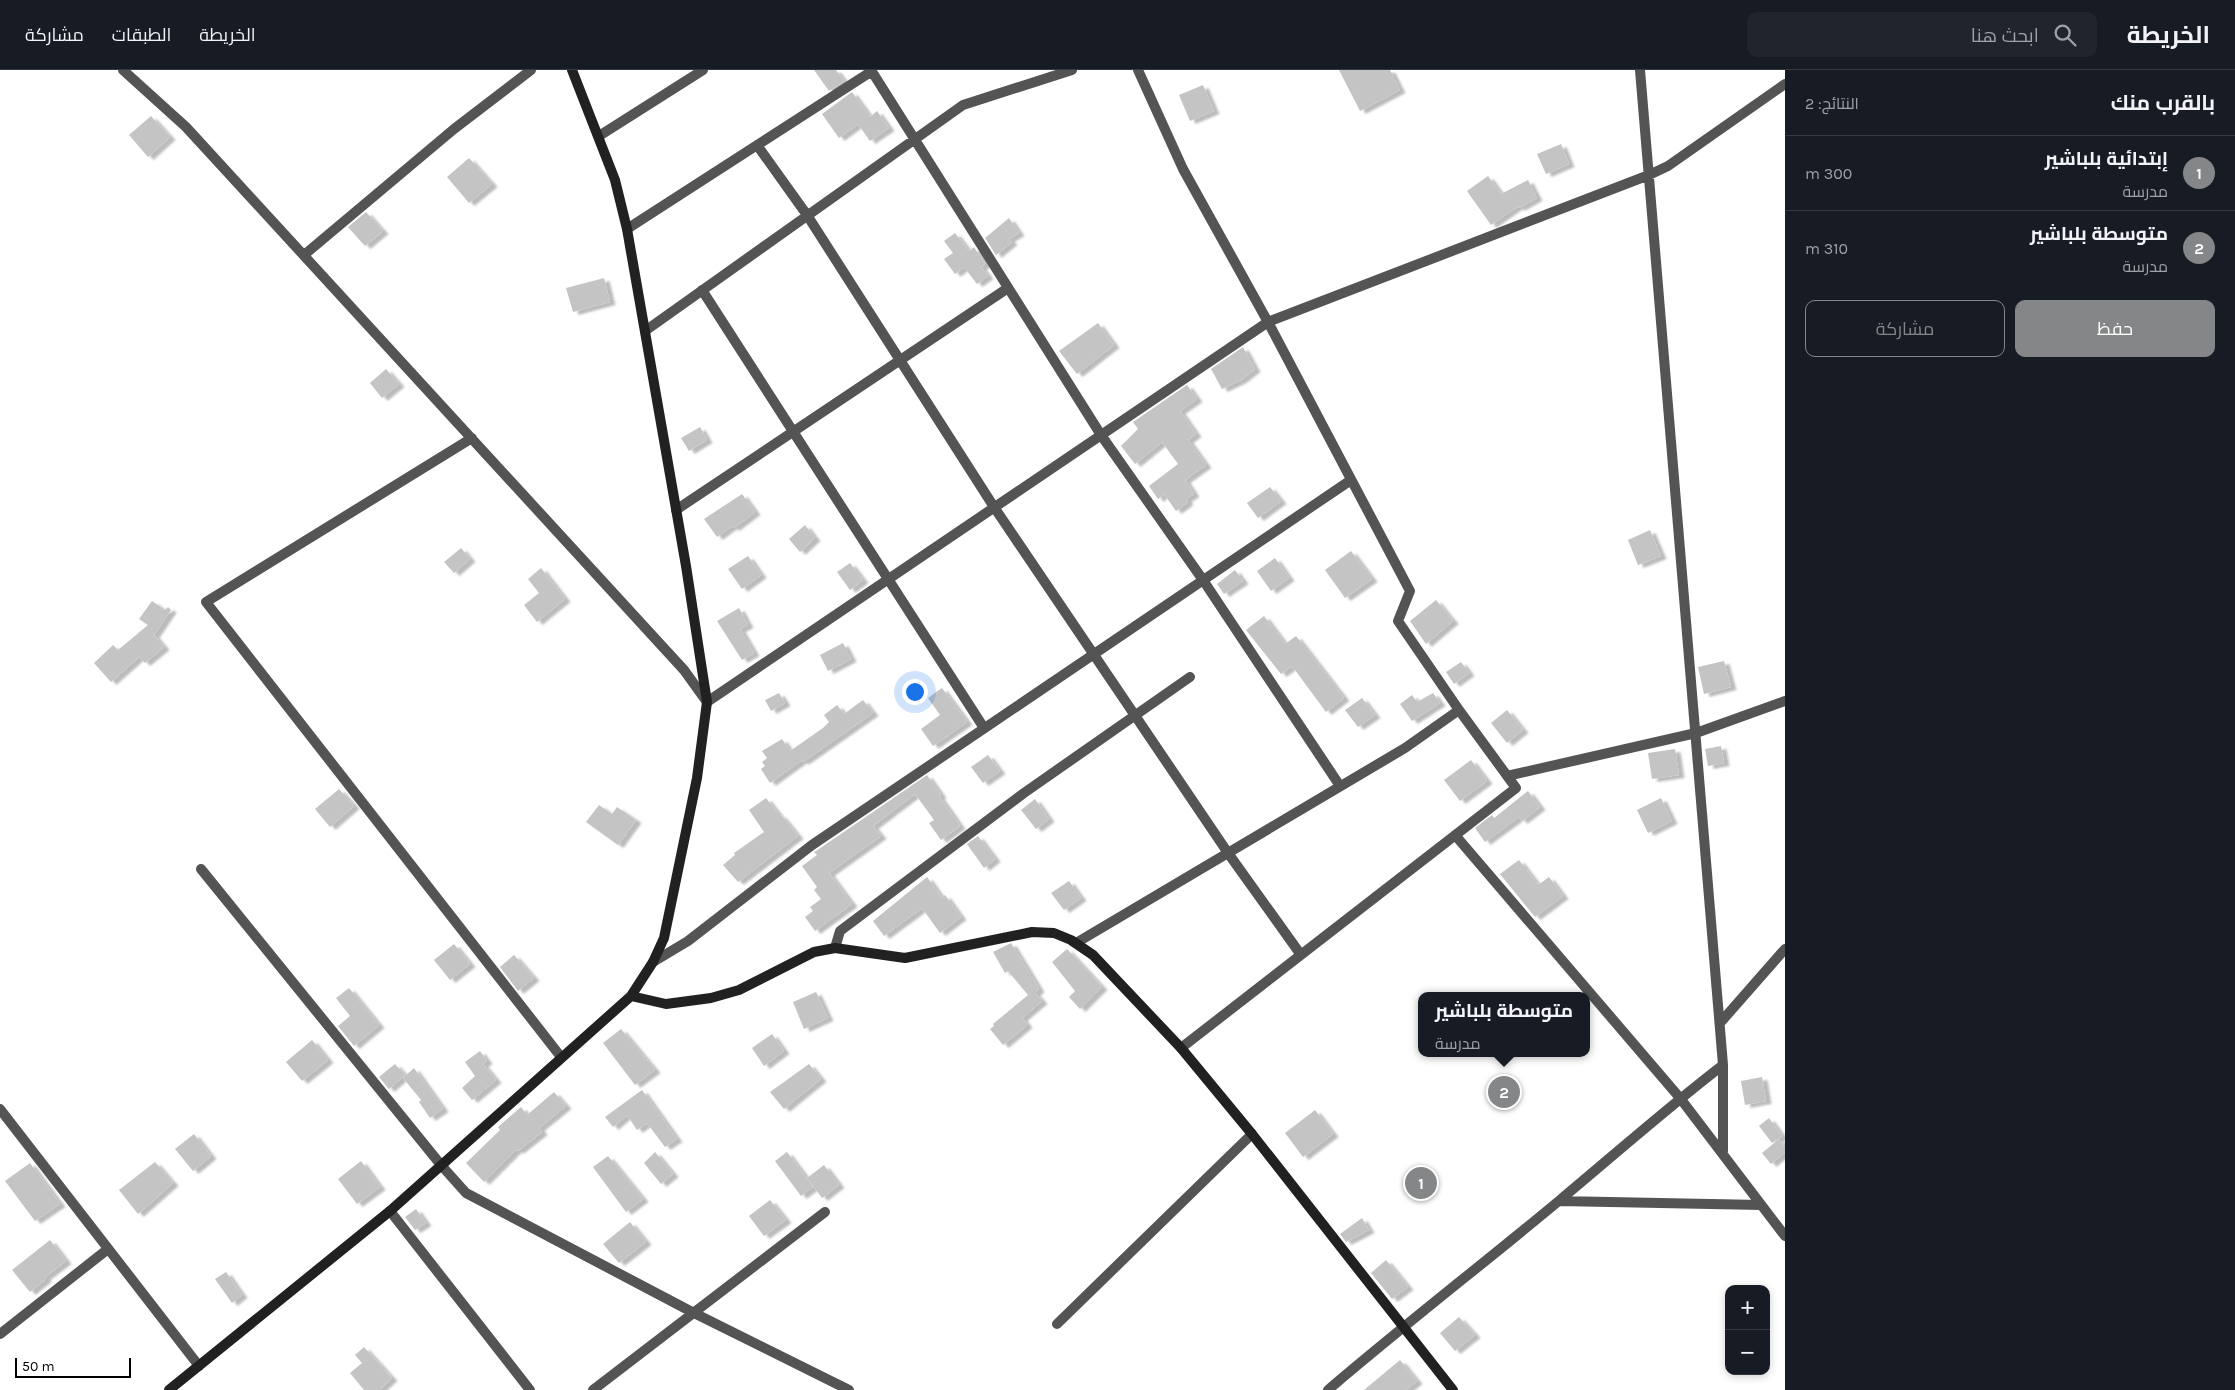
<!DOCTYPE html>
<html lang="ar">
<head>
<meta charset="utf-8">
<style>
  body { margin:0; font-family:Karla,Cairo,sans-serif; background:#20242c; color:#f1f3f6; direction:rtl }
  .controls { position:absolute; right:15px; bottom:15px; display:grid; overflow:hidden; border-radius:10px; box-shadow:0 2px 8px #0003 }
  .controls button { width:45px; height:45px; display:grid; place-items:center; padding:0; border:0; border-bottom:1px solid #363941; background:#171b24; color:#f1f3f6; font:25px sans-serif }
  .scale { position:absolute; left:15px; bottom:12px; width:116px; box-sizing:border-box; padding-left:5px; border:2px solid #000; border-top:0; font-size:14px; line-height:18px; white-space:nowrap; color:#000; -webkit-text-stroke:4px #fff; paint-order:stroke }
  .you { position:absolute; left:914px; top:621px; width:18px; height:18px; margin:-12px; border:4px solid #fff; border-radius:50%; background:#1a73e8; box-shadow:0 0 0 8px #1a73e833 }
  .badge { display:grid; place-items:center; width:32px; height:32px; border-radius:50%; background:#858687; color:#fff; font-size:16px; font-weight:700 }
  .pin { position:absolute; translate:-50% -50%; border:2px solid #fff; box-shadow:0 1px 5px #0006 }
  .popup { position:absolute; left:1418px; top:922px; width:172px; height:65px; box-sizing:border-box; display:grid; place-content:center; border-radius:10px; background:#171b24; filter:drop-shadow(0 1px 4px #0005); font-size:16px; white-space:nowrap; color:#9ea1a6 }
  .popup b { font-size:19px; color:#f1f3f6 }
  .popup::after { content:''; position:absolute; left:50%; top:100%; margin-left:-10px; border:10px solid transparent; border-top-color:#171b24 }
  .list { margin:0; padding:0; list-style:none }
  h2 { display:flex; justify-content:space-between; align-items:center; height:65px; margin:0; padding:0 20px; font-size:21px }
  h2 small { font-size:16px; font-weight:400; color:#9ea1a6 }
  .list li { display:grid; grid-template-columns:32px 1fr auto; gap:15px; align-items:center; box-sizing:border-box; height:75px; padding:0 20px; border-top:1px solid #363941 }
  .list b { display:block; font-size:19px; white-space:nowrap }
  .list p { margin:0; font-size:16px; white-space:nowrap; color:#9ea1a6 }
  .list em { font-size:16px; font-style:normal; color:#9ea1a6 }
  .actions { display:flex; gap:10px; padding:15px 20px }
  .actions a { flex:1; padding:11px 0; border:1px solid #858687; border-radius:10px; text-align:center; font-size:18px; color:#858687 }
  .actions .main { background:#858687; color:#fff }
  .icon { flex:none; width:28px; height:28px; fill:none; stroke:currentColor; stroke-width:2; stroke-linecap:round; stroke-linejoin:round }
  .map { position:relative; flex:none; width:1785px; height:1320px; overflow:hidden; direction:ltr }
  header { display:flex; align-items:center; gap:30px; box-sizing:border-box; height:70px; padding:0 25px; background:#171b24; border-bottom:1px solid #363941 }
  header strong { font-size:24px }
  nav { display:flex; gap:28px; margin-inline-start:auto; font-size:18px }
  .search { width:350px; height:45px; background:#20242c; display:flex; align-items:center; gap:12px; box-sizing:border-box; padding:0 18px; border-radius:10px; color:#9ea1a6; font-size:19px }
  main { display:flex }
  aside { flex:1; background:#171b24 }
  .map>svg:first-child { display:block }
  .building { fill:#c4c4c4; filter:url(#shadow) }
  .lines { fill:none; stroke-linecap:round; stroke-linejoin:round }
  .street { stroke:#545454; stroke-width:10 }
  .secondary { stroke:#212121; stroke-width:10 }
</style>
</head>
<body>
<header>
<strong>الخريطة</strong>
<div class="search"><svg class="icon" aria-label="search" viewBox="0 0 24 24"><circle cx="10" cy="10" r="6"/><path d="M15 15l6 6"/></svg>ابحث هنا</div>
<nav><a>الخريطة</a><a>الطبقات</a><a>مشاركة</a></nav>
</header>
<main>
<aside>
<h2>بالقرب منك<small>النتائج: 2</small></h2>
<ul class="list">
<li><span class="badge">1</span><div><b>إبتدائية بلباشير</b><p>مدرسة</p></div><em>300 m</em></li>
<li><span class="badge">2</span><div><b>متوسطة بلباشير</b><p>مدرسة</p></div><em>310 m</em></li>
</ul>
<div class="actions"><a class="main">حفظ</a><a>مشاركة</a></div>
</aside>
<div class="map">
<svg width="1785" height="1320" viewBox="0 0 1785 1320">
  <defs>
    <filter id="shadow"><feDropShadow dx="5.5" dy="3" stdDeviation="1" flood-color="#0004"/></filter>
  </defs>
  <rect width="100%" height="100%" fill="#fff"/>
  <!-- building -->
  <path class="building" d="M814,0h22l8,11 -15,10z
    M1339,0h51l10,20 -40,21z
    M1203,15l11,26 -24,10 -11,-26z
    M852,22l18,25 7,-6 12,17 -19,13 -12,-17 -19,14 -17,-24z
    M151,46l19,21 -22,20 -19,-22z
    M1561,74l8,20 -23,10 -9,-20z
    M469,88l23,26 -23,19 -22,-26z
    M1488,106l13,18 27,-14 9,18 -18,10 -1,-2 -27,19 -24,-34z
    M366,142l17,19 -18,15 -17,-19z
    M1009,148l10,15 -10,6 3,3 -16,13 -11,-17z
    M955,163l14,18 5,-4 11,17 -4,3 7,9 -11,8 -13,-17 -9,7 -11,-15 9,-6 -9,-12z
    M604,208l6,24 -37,10 -7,-24z
    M1098,253l16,22 -37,29 -18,-23z
    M1243,277l12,22 -14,11 -19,9 -11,-20z
    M386,299l13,15 -17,14 -12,-15z
    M1187,315l10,14 -17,12 16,23 -8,6 18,25 -21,15 9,14 -8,5 2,3 -12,9 -12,-17 -6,5 -9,-13 29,-22 -16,-22 -27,22 -14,-18 17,-17 -5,-7z
    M700,357l7,13 -18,11 -8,-13z
    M1270,417l11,14 -23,17 -11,-15z
    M742,424l13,18 -21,16 -2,-2 -15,11 -13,-18z
    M805,455l10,13 -15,14 -11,-13z
    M1650,460l11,26 -23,9 -10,-25z
    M461,478l9,11 -16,14 -10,-11z
    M1351,481l21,28 -27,19 -20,-28z
    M748,486l13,19 -19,14 -14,-20z
    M1275,488l14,20 -18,13 -14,-20z
    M850,493l13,17 -13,10 -13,-18z
    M541,498l24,31 -28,23 -13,-17 15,-12 -11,-14z
    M1235,500l8,11 -19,13 -7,-10z
    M1436,530l17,21 -27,23 -16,-23z
    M152,531l13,9 3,-3 3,3 -17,25 10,12 -19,16 -6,-6 -28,25 -17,-19 19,-18 5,5 30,-25 -9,-6z
    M739,538l9,17 -8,4 14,24 -12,7 -25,-39z
    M1264,546l21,28 11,-8 48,62 -18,14 -34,-46 -11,8 -35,-44z
    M843,573l8,16 -23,12 -8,-16z
    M1724,591l7,26 -27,7 -6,-27z
    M1461,592l8,11 -15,11 -8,-12z
    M942,618l25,34 -34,24 -12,-17 19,-14 -12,-17z
    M779,623l6,10 -14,8 -6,-11z
    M1433,623l7,10 -28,18 -12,-17 12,-9 5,7z
    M1362,628l13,17 -17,12 -13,-17z
    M863,630l10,13 -70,49 -1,-2 -32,23 -9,-14 4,-3 -3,-4 5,-4 -5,-7 20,-12 8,12 33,-23 6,-6 -5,-7 13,-10 7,9z
    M1507,640l16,20 -16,13 -16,-20z
    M1721,676l3,17 -16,3 -3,-17z
    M1675,679l4,26 -27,4 -4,-26z
    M988,685l12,16 -17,12 -12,-16z
    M1471,690l16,21 -27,20 -16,-21z
    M927,705l14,20 -2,1 21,30 -19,14 -12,-17 5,-3 -19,-26 -42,32 8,10 -52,37 23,31 -37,27 -10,-14 8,-6 -3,-4 11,-8 -7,-9 3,-3 -15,-21 15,-11 -3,-3 2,-1z
    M339,719l15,17 -24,21 -15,-18z
    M1528,721l12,16 -18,14 -3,-4 -34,25 -10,-14 17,-13 2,3z
    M766,728l14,18 1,-1 17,21 -60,46 -15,-17 12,-10 -1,-2 30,-21 -15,-22z
    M1661,728l11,23 -24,12 -11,-23z
    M1035,729l14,20 -13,10 -15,-19z
    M599,735l13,9 5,-7 19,13 -18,25 -32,-23z
    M978,766l17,23 -11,9 -17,-24z
    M1519,790l19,25 11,-8 14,19 -28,21 -35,-43z
    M927,807l15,21 3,-3 16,22 -21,16 -18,-25 -38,28 -11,-15z
    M1069,811l12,17 -17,12 -13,-17z
    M1011,873l28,46 -4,4 7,8 -20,17 5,7 -24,20 -13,-16 4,-3 -1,-2 35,-29 -20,-24 -3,2 -12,-21z
    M454,874l16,20 -20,16 -16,-20z
    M1067,879l35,38 -22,22 -11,-12 6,-6 -23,-29z
    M514,885l20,23 -16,13 -18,-24z
    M349,918l30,37 -25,21 -16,-20 12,-10 -14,-18z
    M816,922l12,26 -24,11 -11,-27z
    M621,959l34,41 -20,15 -32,-42z
    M772,964l12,17 -20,15 -12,-18z
    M312,970l16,20 -26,21 -16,-19z
    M480,981l7,10 -4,3 13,16 -24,20 -10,-12 13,-12 -10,-14z
    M395,994l10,11 -16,14 -10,-12z
    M809,994l12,15 -37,30 -14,-17z
    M414,998l29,41 -13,9 -11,-16 2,-2 -18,-22z
    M1762,1007l4,24 -21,4 -4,-24z
    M642,1020l35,49 -12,8 -18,-24 -10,7 -10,-15 -14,12 -8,-10z
    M554,1022l12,14 -27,22 3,4 -24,19 -1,-2 -33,33 -18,-19 34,-33 -2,-3 23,-20 6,8z
    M1315,1040l18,24 -30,23 -18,-24z
    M1769,1048l13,18 -10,7 -13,-17z
    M194,1064l17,22 -18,15 -18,-22z
    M1779,1069l6,10v3l-14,12 -9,-11z
    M655,1082l18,22 -12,10 -17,-21z
    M787,1082l26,35 -12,9 -26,-35z
    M608,1086l35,43 -17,13 -33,-45z
    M361,1091l19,26 -23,17 -19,-25z
    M155,1092l18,21 -35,31 -19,-24z
    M30,1093l30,41 -25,17 -30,-40z
    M824,1095l15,20 -17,13 -15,-20z
    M770,1130l16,20 -22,16 -15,-20z
    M416,1139l10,14 -11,7 -10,-13z
    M1362,1148l7,12 -23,12 -6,-8z
    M630,1152l16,20 -27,21 -16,-19z
    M50,1170l16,21 -21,16 1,2 -16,13 -18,-22z
    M1386,1190l22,27 -16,12 -21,-26z
    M226,1202l16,23 -10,8 -17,-24z
    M1459,1247l16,18 -20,16 -15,-18z
    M364,1277l28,31 -13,12h-15l-14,-17 12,-10 -7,-8z
    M1400,1290l17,21 -11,9h-42z"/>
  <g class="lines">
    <!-- street -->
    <path class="street" d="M123,0l63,57 498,543 23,32 561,-380 381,-147 19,-9 117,-82
      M871,0l230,365 102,145 137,206
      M1138,0l45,99 85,153 142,269 -12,30 61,89 57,78 -335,260
      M1640,0l83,995v86
      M599,66l104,-66
      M757,75l50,70 187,292 234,346 73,102
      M627,159l245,-158
      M304,185l150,-126 77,-59
      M702,220l282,438
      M645,261l318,-226 109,-35
      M472,368l-266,164 355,455
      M676,440l332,-222
      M1507,706l189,-43 89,-32
      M1455,765l225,263 105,138
      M201,799l240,296 25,28 228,120 155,77
      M1076,873l329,-195 54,-38
      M835,878l5,-17 184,-138 166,-116
      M653,892l35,-21 124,-96 539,-365
      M1720,953l65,-74
      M0,1039l199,257
      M1559,1131l202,4
      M390,1141l140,179
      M1057,1254l195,-190
      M0,1264l108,-85
      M593,1320l232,-178
      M1328,1320c76,-65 155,-126 232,-190 54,-45 107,-92 163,-135"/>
    <!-- secondary -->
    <path class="secondary" d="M631,926l35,8 45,-6 28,-8 75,-38 21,-4 70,10 127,-26 22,1 17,7 22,15 88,93 71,86 201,256
      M169,1320l221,-179 241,-215 22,-34 11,-24 33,-160 10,-76 -21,-136 -59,-337 -12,-49 -43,-110"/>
  </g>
</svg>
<div class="controls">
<button>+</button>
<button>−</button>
</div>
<div class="scale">50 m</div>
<div class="you"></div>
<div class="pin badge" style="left:1421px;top:1113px">1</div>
<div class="pin badge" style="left:1504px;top:1022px">2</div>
<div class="popup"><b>متوسطة بلباشير</b>مدرسة</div>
</div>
</main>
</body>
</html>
